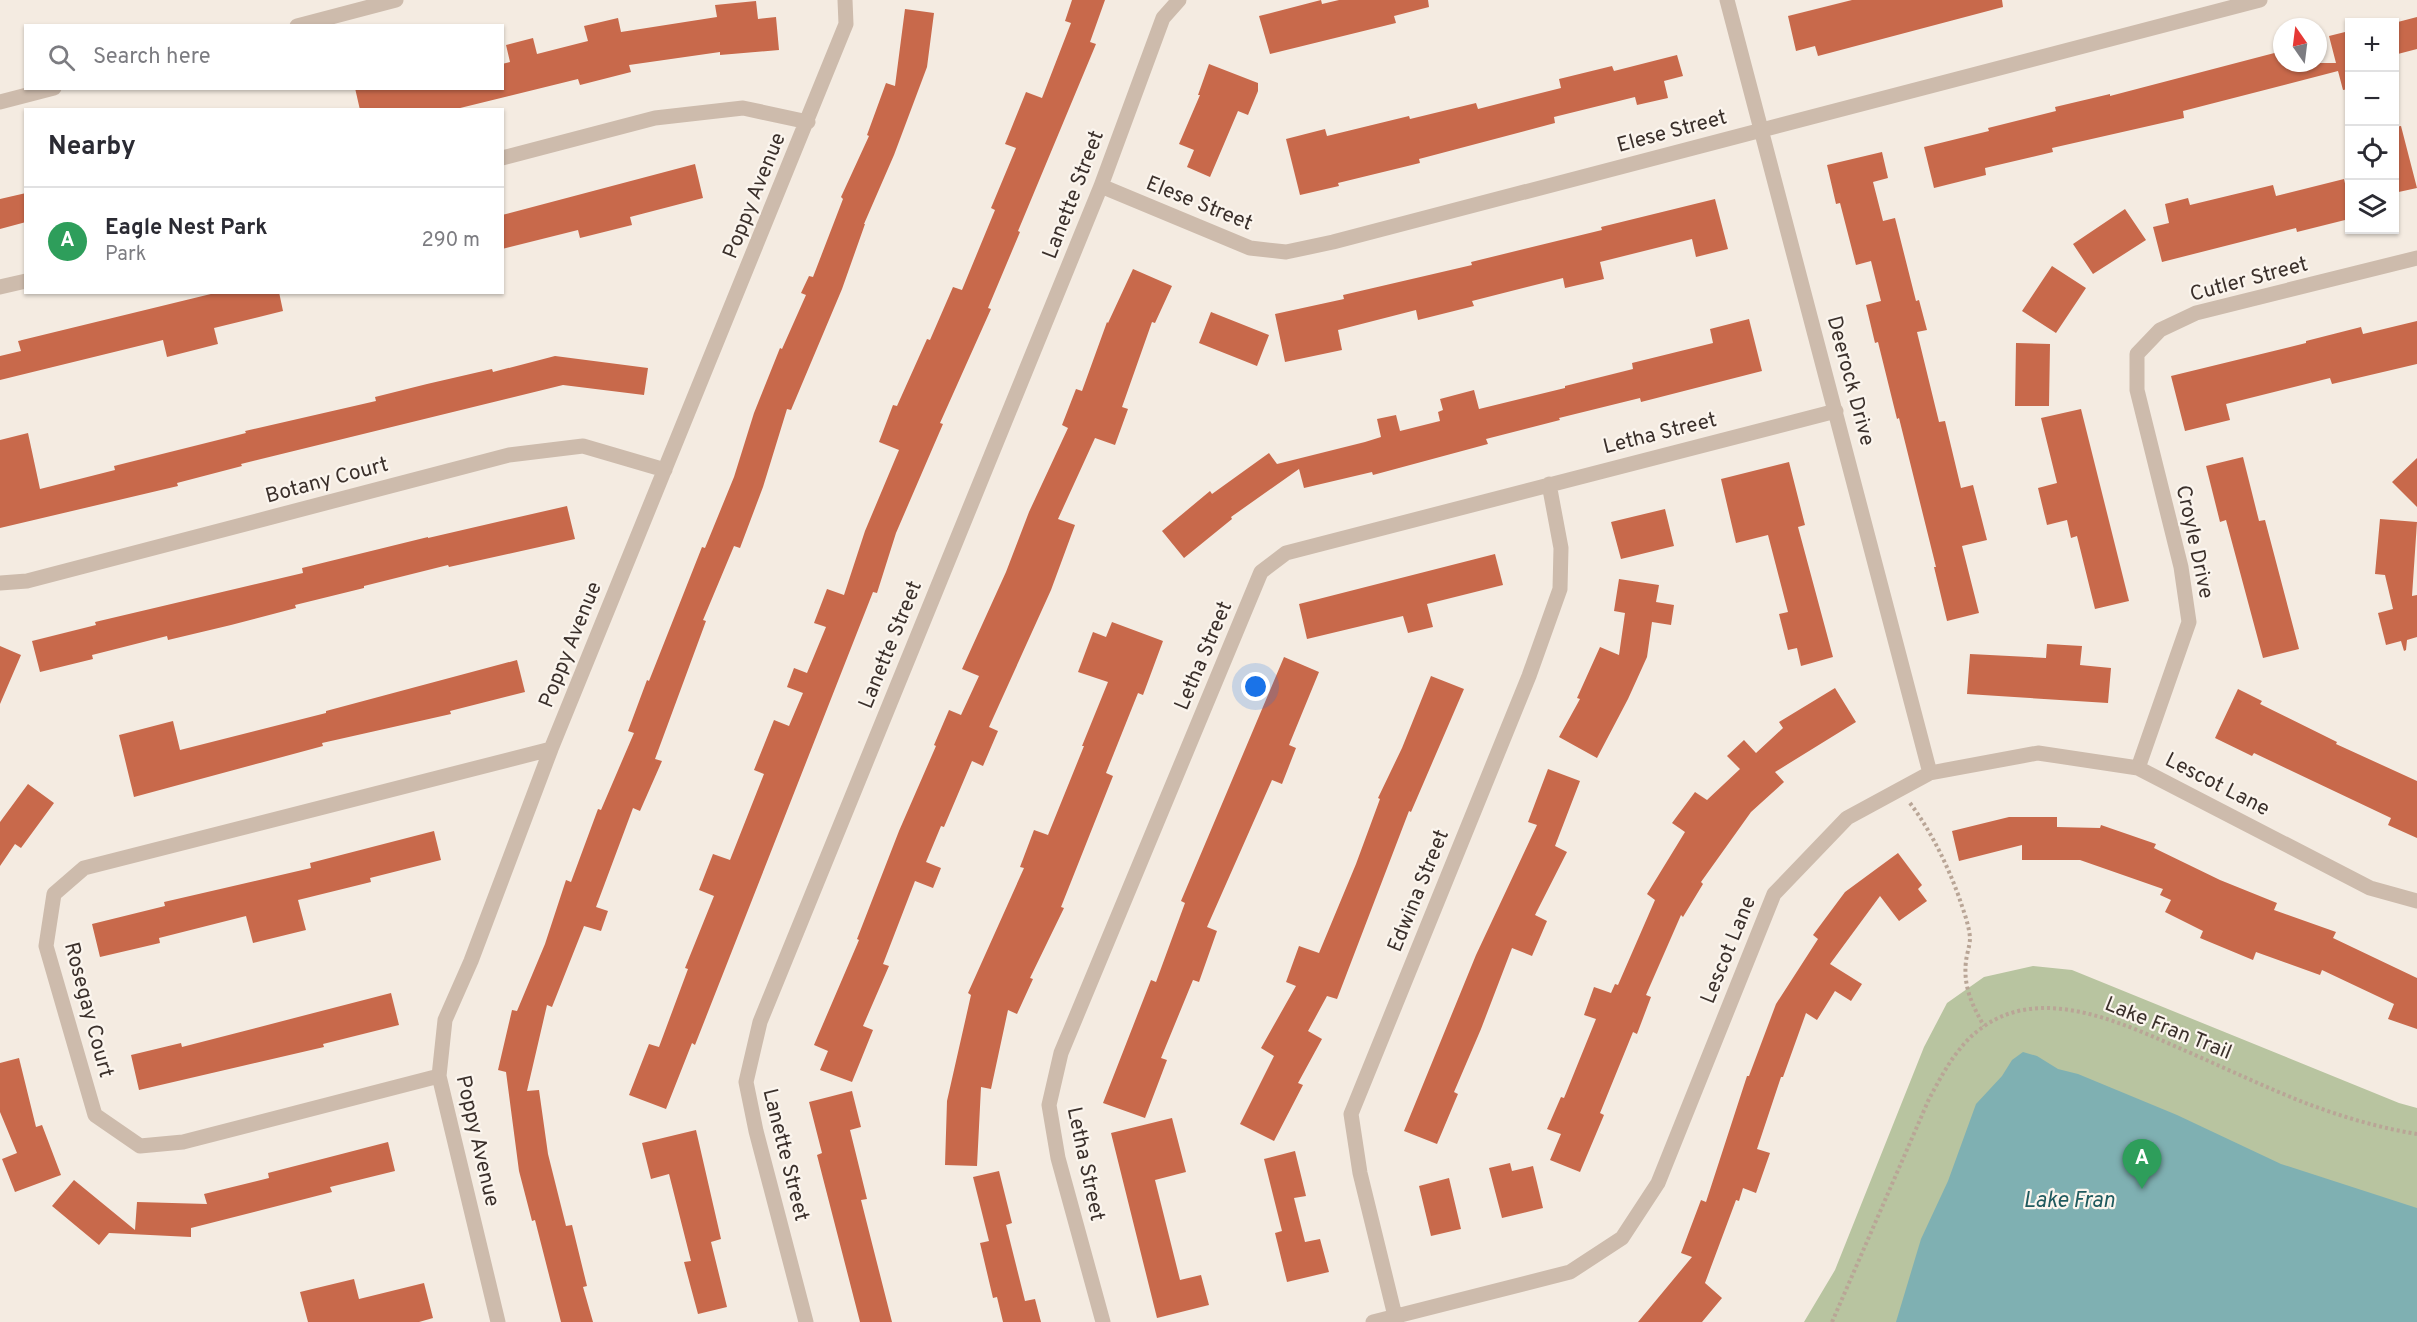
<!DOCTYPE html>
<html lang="en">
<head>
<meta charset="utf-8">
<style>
  body { margin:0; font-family:Overpass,sans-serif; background:#f7f7f7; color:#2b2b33 }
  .controls { position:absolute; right:18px; top:18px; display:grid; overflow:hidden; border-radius:0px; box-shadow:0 2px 4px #0004 }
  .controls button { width:54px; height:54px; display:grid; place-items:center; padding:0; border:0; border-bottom:2px solid #e1e1e2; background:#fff; color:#2b2b33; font:30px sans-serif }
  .compass { position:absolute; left:2273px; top:18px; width:54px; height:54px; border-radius:50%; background:#fff; box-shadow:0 2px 4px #0004; rotate:346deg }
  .you { position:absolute; left:1256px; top:687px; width:21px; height:21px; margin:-15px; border:4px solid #fff; border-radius:50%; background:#1a73e8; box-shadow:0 0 0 9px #1a73e833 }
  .badge { display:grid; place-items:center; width:39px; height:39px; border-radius:50%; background:#0f766e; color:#fff; font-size:20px; font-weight:700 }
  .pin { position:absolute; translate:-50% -50px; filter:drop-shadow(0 2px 3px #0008) }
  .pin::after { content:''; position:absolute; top:32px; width:21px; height:18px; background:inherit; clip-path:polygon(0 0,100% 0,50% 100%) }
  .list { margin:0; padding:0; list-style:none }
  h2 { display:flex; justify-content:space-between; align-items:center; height:78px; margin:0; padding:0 24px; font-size:26px }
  h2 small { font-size:20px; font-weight:400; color:#7c7c81 }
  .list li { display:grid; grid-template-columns:39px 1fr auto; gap:18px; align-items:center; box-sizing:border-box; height:108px; padding:0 24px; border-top:2px solid #e1e1e2 }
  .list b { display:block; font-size:22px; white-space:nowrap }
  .list p { margin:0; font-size:20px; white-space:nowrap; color:#7c7c81 }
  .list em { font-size:20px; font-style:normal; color:#7c7c81 }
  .icon { flex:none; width:33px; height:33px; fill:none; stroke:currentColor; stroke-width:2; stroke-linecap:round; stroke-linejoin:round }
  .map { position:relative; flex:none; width:2417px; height:1322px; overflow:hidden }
  .search { position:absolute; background:#fff; box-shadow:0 2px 4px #0004; left:24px; top:24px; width:480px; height:66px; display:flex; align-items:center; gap:15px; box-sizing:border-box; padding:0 21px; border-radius:0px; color:#7c7c81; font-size:22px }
  .panel { position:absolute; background:#fff; box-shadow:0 2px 4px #0004; left:24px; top:108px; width:480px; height:186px; border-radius:0px }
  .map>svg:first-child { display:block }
  .green { fill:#b8c4a0 }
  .water { fill:#7fb0b2 }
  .building { fill:#c8694b }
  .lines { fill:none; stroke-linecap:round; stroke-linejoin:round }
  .path { stroke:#b9a596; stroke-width:4; stroke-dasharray:3 3; stroke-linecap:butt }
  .minor { stroke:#cdbbac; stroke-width:15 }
  .labels { text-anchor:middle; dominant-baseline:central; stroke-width:4.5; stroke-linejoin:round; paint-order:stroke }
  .street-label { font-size:21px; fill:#3b302b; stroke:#fbf5ee }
  .water-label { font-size:22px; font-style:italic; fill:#1f5a5e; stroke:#fbf5ee }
</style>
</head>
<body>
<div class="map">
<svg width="2417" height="1322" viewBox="0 0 2417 1322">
  <rect width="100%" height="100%" fill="#f4ebe1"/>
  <!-- green -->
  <path class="green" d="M2033,966l39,4 327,133 18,5v214h-613l31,-52 89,-223 23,-44 37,-26z"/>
  <!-- water -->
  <path class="water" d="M2023,1052l14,4 21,13 20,5 99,41 104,49 136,44v114h-521l25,-83 27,-58 28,-77 26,-28 10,-16z"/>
  <!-- building -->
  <path class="building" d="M1072,0h33l-15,42 6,2 -78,187 2,1 -32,76 3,1 -51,114 3,1 -47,109 -19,60 -4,-1 -178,453 -3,-2 -26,66 -37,-14 20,-51 10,3 29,-78 -3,-1 29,-72 -15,-6 14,-36 17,6 34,-86 -10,-4 20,-50 15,6 14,-33 -16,-6 7,-19 13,5 19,-46 -12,-4 13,-34 17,6 21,-64 34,-81 -20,-8 14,-37 4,1 30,-67 3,1 23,-53 9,3 33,-80 -4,-2 25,-60 -11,-4 21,-52 16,6 29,-75 -6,-2z
    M1321,0l1,4 17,-4h89l1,7 -35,9 2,7 -126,31 -11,-38z
    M1852,0h150l1,7 -185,49 -3,-10 -19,5 -8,-35z
    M756,1l2,18 18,-2 3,33 -59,5v-3l-91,13 2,7 -51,13 -2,-6 -126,31h-92l-5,-22h147v-24l8,-2 -4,-17 27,-7 4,16 51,-13 -4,-15 34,-8 3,14 96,-15 -2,-12z
    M905,9l29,4 -7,54 -33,88 -30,69h1l-23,65 -51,121 -4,-1 -24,78 -23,61 -6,-2 -31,74 3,1 -51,138 7,2 -22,50 -7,-3 -37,99 12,4 -7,20 -17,-5 -32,81 -5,-2 -20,86 12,-1 9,64 18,72 6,-1 15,61 -4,1 10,35h-32l-26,-102 -3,1 -13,-50 -13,-99 -8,-2 14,-60 5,1 28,-67 21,-64 5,2 27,-73 3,1 33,-77 -6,-2 19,-51 2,1 53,-134 3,1 29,-71 20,-64 26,-65 2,1 24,-54 -5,-2 8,-17 4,1 30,-78 -2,-2 28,-61 -2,-1 19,-52 9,3z
    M2417,17v32l-23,6v-32z
    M2349,31v58l-6,1 -5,-19 -155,40 1,7 -132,30 1,4 -68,16 1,7 -52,13 -10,-41 65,-16 -1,-3 68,-17 -1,-4 55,-13v2l172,-45v12h54l-7,-27z
    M1677,55l6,21 -19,5 4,17 -31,7 -2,-8 -81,20 1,6 -136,36 1,4 -82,20 1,3 -39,9 -14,-56 39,-10 2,7 82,-20 1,3 66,-16 2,6 83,-21 -2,-9 53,-13 2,5z
    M1209,64l49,19v8l-10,24 -10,-4 -28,66 -23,-10 7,-17 -15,-6 21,-49h-2z
    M2401,126l16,62 -23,5v-66z
    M1882,152l6,26 -15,4 10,39 12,-3 21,83 3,-1 8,30 -10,2 22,90 6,-1 16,67 12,-3 14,55 -25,6 17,67 -32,8 -13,-54h2l-37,-149 -2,1 -19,-77 -3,1 -9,-38 15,-4 -10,-40 -15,4 -16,-62 -4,1 -9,-39z
    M695,164l8,34 -73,19 2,8 -52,13 -2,-8 -76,19v-34z
    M2344,179l5,22v18l-52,13 -1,-4 -134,34 -9,-35 16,-4 -4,-19 23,-6 2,7 83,-20 3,11z
    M26,193v29l-26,7v-30z
    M1715,199l13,50 -32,8 -4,-18 -92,23 4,17 -39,9 -2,-10 -91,23 2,5 -56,14 -2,-10 -78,20 4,20 -57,12 -10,-48 69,-15 -1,-4 129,-30 -1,-3 131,-32 -1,-3z
    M2125,209l21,31 -53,34 -20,-30z
    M2052,266l34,22 -30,45 -34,-22z
    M1133,269l39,17 -17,37 -3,-1 -30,85 6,2 -13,36 -20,-7 -37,81 17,6 -24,65 -62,137 9,4 -15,35 -11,-5 -28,66 -3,-1 -15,36 15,6 -8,20 -18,-7 -32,83 6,2 -26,60 10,4 -21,52 -32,-12 8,-19 -14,-6 45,-105 -2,-1 42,-108 37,-85 -2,-1 15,-35 12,5 18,-39 -17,-7 44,-97 23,-60 39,-84 -6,-3 14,-36 6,2 25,-69 1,1z
    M219,292h60l4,19 -69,17 4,16 -51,13 -4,-17 -163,40v-24l21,-5 -3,-10z
    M1211,312l58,23 -12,31 -58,-23z
    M1749,319l13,52 -121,31 -1,-4 -81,20 1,2 -74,19 2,5 -115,31 -1,-3 -68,16 -5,-19 -68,48 1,2 -48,39 -22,-27 48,-40 2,3 57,-41 8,11 88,-22 16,-5 -4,-18 19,-4 4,16 40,-10 -2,-9 5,-2 -3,-11 34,-9 5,19 86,-21v-2l68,-17 -1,-6 81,-20 -3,-14z
    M2417,321v43l-85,20 -2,-6 -104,26 4,16 -45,11 -14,-55 135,-33v-2l55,-14 2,7z
    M2016,343l34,1 -1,62h-34z
    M555,356l93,12 -4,27 -81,-10 -322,79 1,2 -65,17 1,3 -178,42v-88l28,-7 12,56 75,-19 -1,-4 132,-33 -1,-2 131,-30 -1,-4 52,-13 65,-15 1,3z
    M2081,409l48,192 -34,8 -18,-73 -6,2 -4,-18 -20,5 -9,-37 19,-5 -16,-65z
    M2243,457l16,64 6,-1 34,129 -36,9 -37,-138 -6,2 -14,-56z
    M2417,458v49l-25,-25z
    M1789,462l16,63 -7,2 35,130 -32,9 -4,-18 -9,2 -9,-36 9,-2 -20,-77 -32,8 -15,-64z
    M567,506l8,33 -126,28 -1,-2 -84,21v2l-69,17 1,3 -65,17 -63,15 -1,-4 -75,19 1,4 -53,13 -8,-31 64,-16 -1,-3 208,-49 -1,-5 126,-31v1z
    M1665,509l9,37 -53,13 -10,-37z
    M2380,519l37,3 -5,74 5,-1v42l-10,3 -1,10 -2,1 -3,-10 -15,4 -8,-32 15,-4 -8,-34 -10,-1z
    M1495,554l8,31 -76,19 6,23 -25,6 -5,-17 -96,23 -8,-35z
    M1619,579l40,6 -3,17 18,3 -3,20 -19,-3 -5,35 -19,42 -31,59 -38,-21 21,-38 -3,-1 23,-51 19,8 6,-42 -11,-2z
    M1112,622l51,19 -20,54 -5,-2 -32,80 7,3 -52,131 3,1 -34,70 3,1 -16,35 -9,-4 -17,79 -10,-2 -4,79 -32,-1 2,-64 24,-106 -3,-2 56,-125 -4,-1 14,-37 14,5 36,-89h-2l26,-64 -30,-10 15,-40 13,5z
    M2047,644l35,2 -2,19 31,3 -3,35 -141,-9 3,-40 76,4z
    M0,646l21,9 -21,49z
    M1284,657l35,15 -30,73 7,3 -14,36 -10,-4 -65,147 10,4 -18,51 -6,-2 -32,78 6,2 -22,58 -42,-15 48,-123 5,2 29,-79 -4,-2z
    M517,660l8,32 -75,19 1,3 -129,29 1,3 -189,51 -15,-62 54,-14 7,29 146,-37v-2z
    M1431,676l33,13 -53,123 -2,-1 -72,188 -10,-3 -19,35 14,8 -24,44 5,2 -29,56 -34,-17 34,-68 -13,-8 35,-62 -10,-4 13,-36 20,7 37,-89 24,-65 -2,-1 24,-50z
    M1835,688l21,34 -81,50 9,10 -33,30 -50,70 2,2 -20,33 -2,-2 -35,80 5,2 -14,37 -4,-2 -33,81 4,2 -24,57 -30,-12 11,-26 -14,-5 14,-32 3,1 32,-79 -12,-4 10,-28 17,6 4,-9 3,1 37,-85 -8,-6 38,-62 -13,-9 23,-31 12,8 33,-31 -13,-13 17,-16 12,13 27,-25 -4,-6z
    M2238,689l24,12 -2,3 77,38 -1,2 81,37v57l-29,-13 3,-7 -137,-65 -2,3 -37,-18z
    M1548,769l32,12 -25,65 12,6 -32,63 12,6 -15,35 -20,-8 -31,81 -27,63 4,2 -21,50 -33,-13 72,-176 61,-130 -9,-3z
    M28,784l26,19 -33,45 -6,-4 -15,22v-44z
    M2009,817h48v10l43,1 1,-3 55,19 -2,4 66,32 57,23 -3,7 62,22 -3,6 84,40v51l-29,-10 6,-15 -72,-34 -2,5 -64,-23 -3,8 -53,-22 3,-7 -38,-19 6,-12 -11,-5 3,-6 -83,-29h-58v-15l-63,16 -7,-30z
    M434,831l7,29 -71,18 1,4 -73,18 8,30 -53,13 -7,-27 -87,22 1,5 -60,14 -8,-33 73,-18 -1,-4 147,-34 -1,-5z
    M1898,853l24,32 -4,4 9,12 -28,20 -19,-25 -50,68 32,20 -11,17 -16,-10 -18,29 -11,-7 -23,64h-2l-24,72 13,4 -14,40 -13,-5 -4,13 -3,-1 -31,83 17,15 -20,24h-64l54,-65 -11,-4 20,-53 5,2 41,-126h2l27,-72 42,-65 -5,-4 32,-43z
    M391,993l8,32 -76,19 1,3 -185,43 -8,-35 50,-12 1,4z
    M19,1058l17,69 6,-2 19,50 -46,17 -13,-33 15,-6 -17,-41v-49z
    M852,1091l9,36 -11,3 17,69 -6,1 31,122h-32l-43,-167 5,-2 -13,-51z
    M1172,1118l14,54 -31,8 25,100 21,-5 8,30 -52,13 -46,-185z
    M696,1130l25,109 -10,3 16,65 -29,7 -14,-52 7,-1 -22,-87 -18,5 -9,-36z
    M388,1142l7,29 -65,16 2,5 -141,36v9l-82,-4 -10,12 -47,-39 22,-26 61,50 2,-28 70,2 -3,-10 65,-16 -1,-5z
    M1295,1151l11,45 -12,2 11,44 15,-3 9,33 -42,10 -12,-49 7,-2 -18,-72z
    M1510,1163l2,8 21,-5 10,42 -41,10 -13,-50z
    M999,1171l13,52 -6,2 19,76 10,-2 6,23h-38l-6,-25 -4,1 -13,-55 9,-2 -16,-64z
    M1449,1178l12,51 -30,7 -12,-50z
    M354,1279l5,20 65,-16 9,35 -14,4h-111l-8,-30z"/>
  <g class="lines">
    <!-- path -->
    <path class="path" d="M1910,803c22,30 36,59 49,94 4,13 10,27 11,41 0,7 -3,15 -4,23 -3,25 6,44 18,65
      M1832,1322l97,-223c14,-26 29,-55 54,-72 61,-44 145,-1 203,24 41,18 81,37 122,53 35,13 72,24 109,30"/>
    <!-- minor -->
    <path class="minor" d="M1727,0l203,773
      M297,26l99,-26
      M0,102l54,-14
      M502,158l153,-40 88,-10 65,14
      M1101,186l149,62 36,4 47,-10 927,-242
      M0,287l26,-6
      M0,583l27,-2 482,-126 74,-9 82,24
      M2138,768l51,-146 -8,-55 -44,-177v-36l23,-24 36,-17 221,-55
      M439,1076l-256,66 -43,4 -45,-31 -49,-169 8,-52 30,-26 467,-119
      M1395,1316l-35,-143 -9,-59 178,-438 31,-87 1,-41 -12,-64
      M498,1322l-59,-246 6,-56 26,-59 80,-212 295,-725 -1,-24
      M806,1322l-50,-191 -10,-49 14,-60 341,-836 62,-168 16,-18
      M1103,1322l-45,-164 -9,-53 12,-52 200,-481 25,-19 550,-142
      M1373,1322l197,-50 52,-34 36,-55 116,-289 73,-76 83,-45 108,-20 100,15 232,120 47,13"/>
  </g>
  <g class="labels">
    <!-- street labels -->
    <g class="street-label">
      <text transform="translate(1672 132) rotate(-15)">Elese Street</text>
      <text transform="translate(1074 195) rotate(-69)">Lanette Street</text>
      <text transform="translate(755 196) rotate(-68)">Poppy Avenue</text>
      <text transform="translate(1199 204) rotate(22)">Elese Street</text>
      <text transform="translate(2249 280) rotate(-15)">Cutler Street</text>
      <text transform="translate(1850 381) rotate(75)">Deerock Drive</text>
      <text transform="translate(1660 434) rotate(-14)">Letha Street</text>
      <text transform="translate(327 481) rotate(-15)">Botany Court</text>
      <text transform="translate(2194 542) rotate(78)">Croyle Drive</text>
      <text transform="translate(571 645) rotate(-68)">Poppy Avenue</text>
      <text transform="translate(891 645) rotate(-68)">Lanette Street</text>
      <text transform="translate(1204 656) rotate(-67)">Letha Street</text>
      <text transform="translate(2217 785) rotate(27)">Lescot Lane</text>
      <text transform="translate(1419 891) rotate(-68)">Edwina Street</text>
      <text transform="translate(1729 950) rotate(-68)">Lescot Lane</text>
      <text transform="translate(88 1010) rotate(75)">Rosegay Court</text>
      <text transform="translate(2168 1029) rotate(22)">Lake Fran Trail</text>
      <text transform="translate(477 1141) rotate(77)">Poppy Avenue</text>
      <text transform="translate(785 1155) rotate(76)">Lanette Street</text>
      <text transform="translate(1085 1164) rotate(78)">Letha Street</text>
    </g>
    <!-- water labels -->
    <g class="water-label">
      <text x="2069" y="1201">Lake Fran</text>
    </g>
  </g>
</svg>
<div class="controls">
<button>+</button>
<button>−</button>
<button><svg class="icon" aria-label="locate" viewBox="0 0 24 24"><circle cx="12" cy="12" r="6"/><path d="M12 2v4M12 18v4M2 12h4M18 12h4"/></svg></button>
<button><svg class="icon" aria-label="layers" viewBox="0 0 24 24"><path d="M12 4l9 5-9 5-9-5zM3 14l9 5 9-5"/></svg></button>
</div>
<svg class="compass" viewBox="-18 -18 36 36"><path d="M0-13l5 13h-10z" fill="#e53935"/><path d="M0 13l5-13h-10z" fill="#7c7c81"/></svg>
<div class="you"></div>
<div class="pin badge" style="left:2142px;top:1189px;background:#2e9e5b">A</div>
<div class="search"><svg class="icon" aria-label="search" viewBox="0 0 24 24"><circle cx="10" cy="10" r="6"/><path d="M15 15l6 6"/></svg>Search here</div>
<section class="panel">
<h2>Nearby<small></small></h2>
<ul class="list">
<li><span class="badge" style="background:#2e9e5b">A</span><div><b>Eagle Nest Park</b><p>Park</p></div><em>290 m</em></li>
</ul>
</section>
</div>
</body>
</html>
